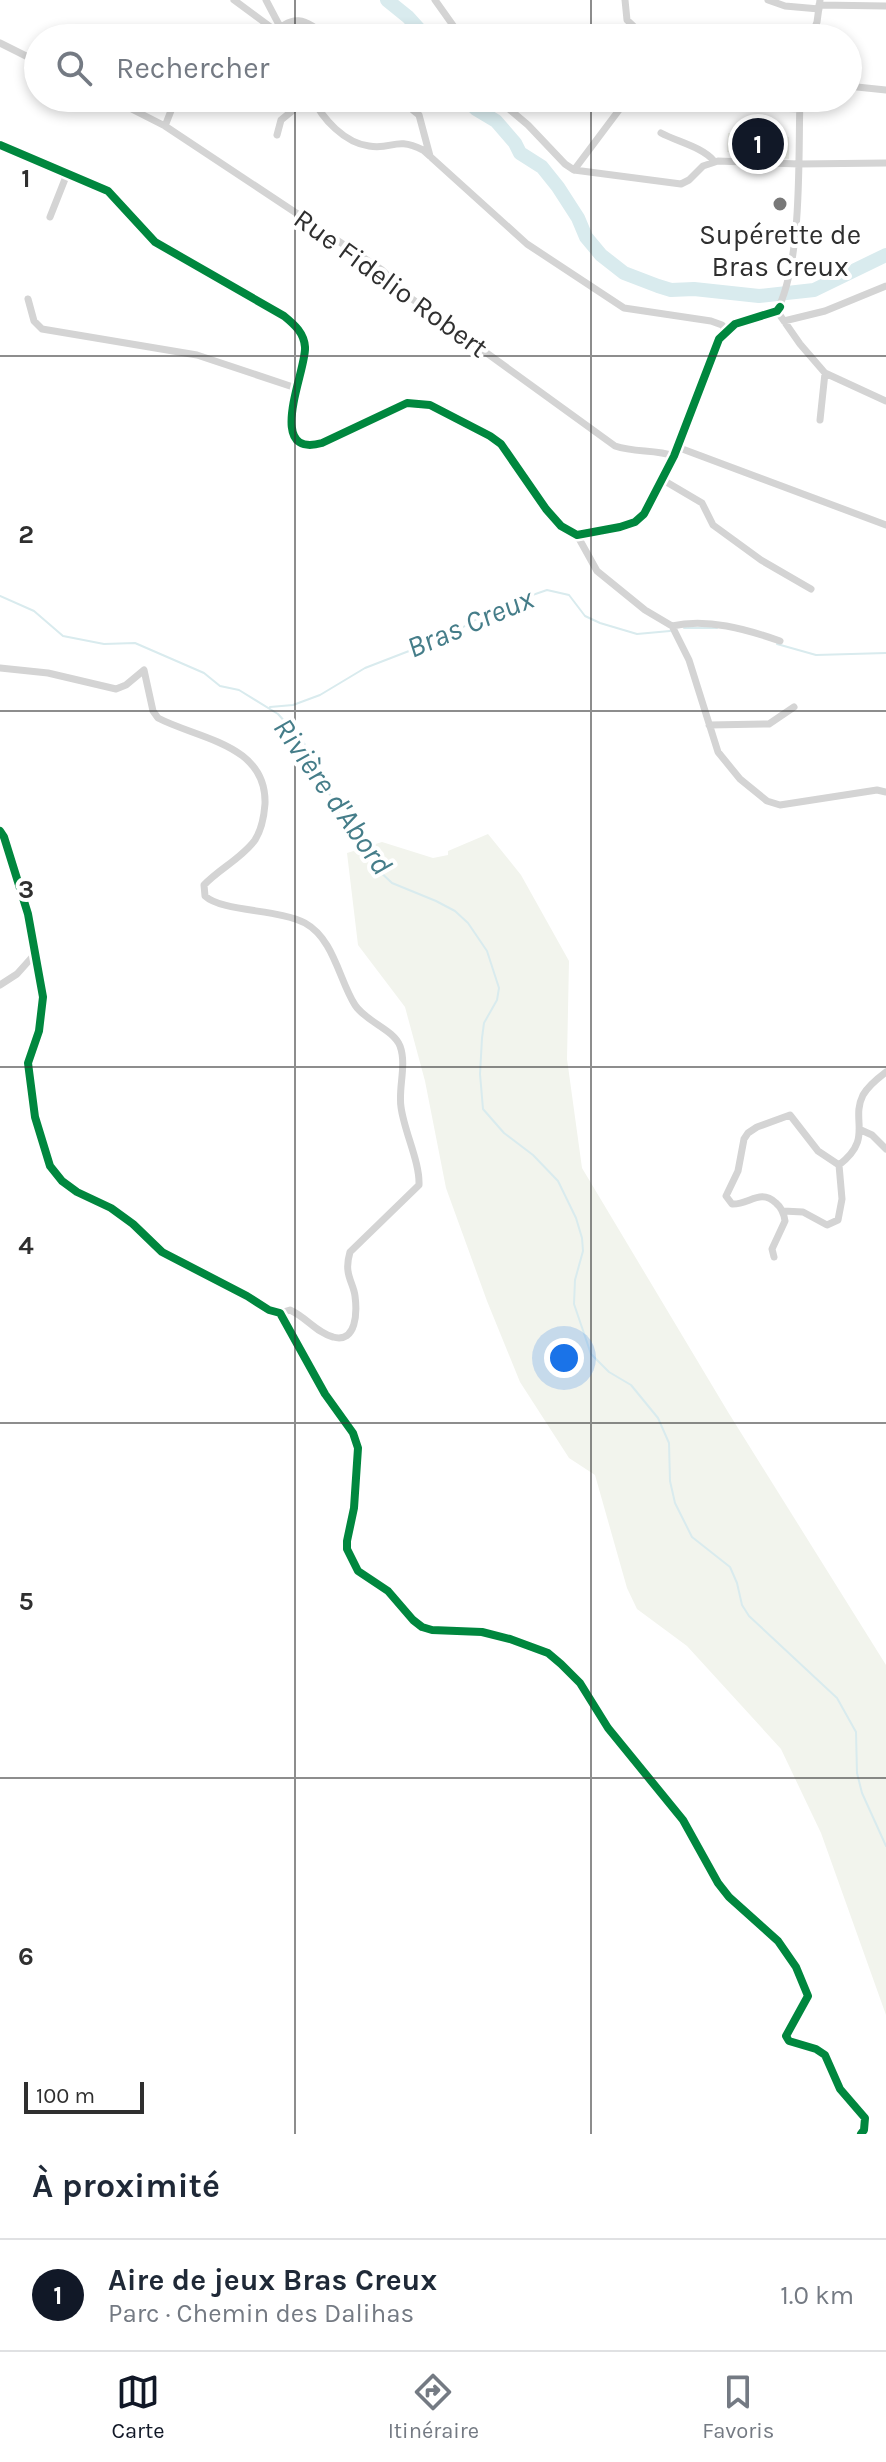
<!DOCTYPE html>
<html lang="fr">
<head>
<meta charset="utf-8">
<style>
  body { margin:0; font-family:Karla,sans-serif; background:#f6f6f7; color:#1f2937 }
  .scale { position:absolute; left:24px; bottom:20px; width:120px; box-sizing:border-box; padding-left:8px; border:4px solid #2f2f2f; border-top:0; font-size:22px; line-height:28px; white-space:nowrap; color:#2f2f2f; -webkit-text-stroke:6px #fff; paint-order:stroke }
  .you { position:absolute; left:564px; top:1358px; width:28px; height:28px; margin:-20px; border:6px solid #fff; border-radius:50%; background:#1a73e8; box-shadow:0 0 0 12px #1a73e833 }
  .badge { display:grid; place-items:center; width:52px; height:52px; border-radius:50%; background:#111827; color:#fff; font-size:26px; font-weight:700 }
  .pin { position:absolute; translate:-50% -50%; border:4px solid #fff; box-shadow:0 2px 8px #0006 }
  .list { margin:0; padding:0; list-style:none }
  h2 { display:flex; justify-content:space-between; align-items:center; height:104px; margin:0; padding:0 32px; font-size:34px }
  h2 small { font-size:26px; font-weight:400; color:#747a83 }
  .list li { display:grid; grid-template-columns:52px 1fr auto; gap:24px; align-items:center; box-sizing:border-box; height:112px; padding:0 32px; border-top:2px solid #e0e1e3 }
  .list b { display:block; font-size:30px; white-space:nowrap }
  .list p { margin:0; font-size:26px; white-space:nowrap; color:#747a83 }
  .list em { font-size:26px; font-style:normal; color:#747a83 }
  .icon { flex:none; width:44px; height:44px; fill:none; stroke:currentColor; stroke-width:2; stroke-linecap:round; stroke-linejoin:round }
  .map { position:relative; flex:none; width:886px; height:2134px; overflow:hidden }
  .search { position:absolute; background:#fff; box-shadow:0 4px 12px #0003; left:24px; right:24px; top:24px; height:88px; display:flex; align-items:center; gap:20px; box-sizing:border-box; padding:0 28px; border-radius:44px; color:#747a83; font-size:30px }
  .sheet { height:216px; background:#fff }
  nav { display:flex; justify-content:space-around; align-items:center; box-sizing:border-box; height:112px; border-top:2px solid #e0e1e3; background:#fff; font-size:22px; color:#747a83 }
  nav a { display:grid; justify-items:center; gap:4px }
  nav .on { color:#111827 }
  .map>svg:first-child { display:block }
  .green { fill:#f2f4ed }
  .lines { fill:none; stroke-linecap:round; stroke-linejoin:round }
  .stream { stroke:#d9ebee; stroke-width:2 }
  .river { stroke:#d9ebee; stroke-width:14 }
  .minor { stroke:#d4d4d4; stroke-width:7 }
  .cycleway-casing { stroke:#fff; stroke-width:13 }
  .cycleway { stroke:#00873e; stroke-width:8 }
  .grid { fill:none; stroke:#2f2f2f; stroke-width:2; stroke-opacity:0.55 }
  .poi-dot { fill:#787878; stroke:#fff; stroke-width:3 }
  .labels { text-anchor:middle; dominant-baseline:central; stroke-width:8; stroke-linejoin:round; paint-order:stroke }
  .poi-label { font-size:28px; fill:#2f2f2f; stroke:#fff }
  .street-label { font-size:28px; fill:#2f2f2f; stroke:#fff }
  .water-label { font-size:30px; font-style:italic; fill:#457d89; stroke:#fff }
  .grid-label { font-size:26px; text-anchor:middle; font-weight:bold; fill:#2f2f2f; stroke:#fff; stroke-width:8; stroke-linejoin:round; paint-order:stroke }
</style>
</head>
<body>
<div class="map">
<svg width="886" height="2134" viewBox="0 0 886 2134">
  <rect width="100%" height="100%" fill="#fff"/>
  <!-- green -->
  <path class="green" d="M728,133l61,4v22l-62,-7z
    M488,834l33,41 48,86 -2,98 15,109 146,244 158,253v350l-65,-182 -40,-84 -94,-103 -50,-37 -10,-21 -32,-113 -26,-17 -49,-76 -33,-81 -41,-113 -21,-107 -20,-74 -47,-62 -11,-92 35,-11 51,16 15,-3v-4z"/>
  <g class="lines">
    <!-- stream -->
    <path class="stream" d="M0,596l34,15 29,25 41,8 31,-1 69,30 16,13 19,4 39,24 26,29 40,80 32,45 16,15 44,18 19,10 13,12 19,28 12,37 -2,12 -13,23 -2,15 -2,36 3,35 21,24 29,22 25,26 18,37 6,20 1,13 -8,29 -1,24 17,50 18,18 22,13 27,33 11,25 1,38 5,22 17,34 38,30 7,16 5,22 7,11 88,82 19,34 1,41 5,20 24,53
      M684,628h33
      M777,644l39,11 70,-2
      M270,707l23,-2 27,-10 45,-27 44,-17 20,-13 29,-8 40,-23 49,-17 22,5 16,21 15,7 37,11 33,-3"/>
    <!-- river -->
    <path class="river" d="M387,0l21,17 19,21
      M465,98l11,11 20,12 19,22 5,10 22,14 16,20 20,31 8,19 15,18 23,18 34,13 13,4 23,-1 65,7 55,-6 72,-35"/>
    <!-- minor -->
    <path class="minor" d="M234,0l42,31
      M266,0l20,38
      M435,0l27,38
      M625,0l2,20 19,18
      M768,0l17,6 34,3
      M819,5l67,1
      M270,38c22,-26 35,-20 58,0
      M811,38l6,-16 3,-22
      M0,43l38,19
      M848,80l9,7 29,3
      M110,98l55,28 217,144 26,26 207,150c20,7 40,3 59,10
      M313,98c9,21 32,45 56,48 24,4 26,-10 54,4l104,94 97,64 87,13 11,4 5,6
      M398,98l21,17 11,41
      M496,98l32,27 37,39 9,6 107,14 8,-4 14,-14 15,-5 81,3 87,-1
      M628,98l13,8
      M729,98l48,10 23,1
      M165,126l11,-28
      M661,133c17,9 41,14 53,28
      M277,135l4,-15 27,-22
      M0,145l108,46 47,51 129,74c11,9 20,17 21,31 2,22 -41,112 17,96l85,-40 23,2 60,31 11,8 45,65 15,17 16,9 43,-8 15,-5 9,-8 30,-58 45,-117 16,-15 42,-13
      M574,170l54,-72
      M50,217l17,-43
      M28,299l6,22 8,8 155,26 99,33
      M777,311c26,-52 21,-154 23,-213
      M777,311l23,33 25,29 61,28
      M784,321l41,-10 61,-25
      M820,420l5,-47
      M677,447l209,78
      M663,480l39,23 11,22 48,35 50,29
      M577,535l20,36 48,39 27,16 17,34 29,92 22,27 27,22 13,4 97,-15 9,2
      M672,626c35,-8 74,3 108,15
      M0,668l48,5 68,16 10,-4 18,-15 9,41 5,7c40,21 109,26 107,86 -1,13 -3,25 -10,36 -13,18 -36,29 -51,45l1,11c17,16 74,13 100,27 29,16 34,57 50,82 11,17 38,24 45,41 7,19 -2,42 1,61 3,24 19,55 18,78l-69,67c-2,7 -3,13 -2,19 1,9 6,16 7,25 2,15 2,48 -22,41 -16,-4 -27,-20 -43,-27l-10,3
      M709,725l60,-1 25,-17
      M0,831l4,6 24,77 15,83 -4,34 -11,32 7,54 15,49 12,15 15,11 34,16 22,16 29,28 85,44 22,14 11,3 45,81 28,39 5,15 -4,60 -7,33v8l11,22 30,20 25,29 9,7 10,3 50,2 28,7 38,14 13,11 19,19 28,45 75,92 35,63 11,14 49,44 18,26 12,29 -22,40 3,5 27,8 9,6 15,34 25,29 -1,12 -3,4
      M0,985l17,-11 17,-19
      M861,1130l11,5 14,14
      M839,1165c35,-27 11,-44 24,-70 5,-9 15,-17 23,-23
      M783,1211l20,1 24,13 11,-5 4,-21 -3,-34
      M774,1257l-2,-8 13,-28c-1,-8 -3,-13 -9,-18 -16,-15 -27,2 -44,1l-6,-8 12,-25 6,-32 4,-6 9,-6 33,-12 28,36 21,14"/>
    <defs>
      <path id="cycleway" d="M0,145l108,46 47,51 129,74c11,9 20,17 21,31 2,22 -41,112 17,96l85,-40 23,2 60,31 11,8 45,65 15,17 16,9 43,-8 15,-5 9,-8 30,-58 45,-117 16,-15 42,-13 3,-4
        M0,831l4,6 24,77 15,83 -4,34 -11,32 7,54 15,49 12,15 15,11 34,16 22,16 29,28 85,44 22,14 11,3 45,81 28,39 5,15 -4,60 -7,33v8l11,22 30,20 25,29 9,7 10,3 50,2 28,7 38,14 13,11 19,19 28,45 75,92 35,63 11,14 49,44 18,26 12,29 -22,40 3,5 27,8 9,6 15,34 25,29 -1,12 -3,4"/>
    </defs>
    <!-- cycleway casing -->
    <use href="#cycleway" class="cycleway-casing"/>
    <!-- cycleway -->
    <use href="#cycleway" class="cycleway"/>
  </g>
  <!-- grid -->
  <path class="grid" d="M295,0v38M591,0v38M295,98v2036M591,98v2036M0,356h886M0,711h886M0,1067h886M0,1423h886M0,1778h886"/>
  <!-- markers -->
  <circle class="poi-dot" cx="780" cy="204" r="8"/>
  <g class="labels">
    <!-- poi labels -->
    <g class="poi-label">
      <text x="780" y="234">Supérette de<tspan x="780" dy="32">Bras Creux</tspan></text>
    </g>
    <!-- street labels -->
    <g class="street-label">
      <text transform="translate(391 283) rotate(36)">Rue Fidelio Robert</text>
    </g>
    <!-- water labels -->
    <g class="water-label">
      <text transform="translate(470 623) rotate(-23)">Bras Creux</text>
      <text transform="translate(333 796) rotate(55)">Rivière d'Abord</text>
    </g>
  </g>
  <g class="grid-label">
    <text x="26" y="187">1</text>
    <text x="26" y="543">2</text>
    <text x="26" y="898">3</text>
    <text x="26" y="1254">4</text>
    <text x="26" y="1610">5</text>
    <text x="26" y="1965">6</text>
  </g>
</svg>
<div class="scale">100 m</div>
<div class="you"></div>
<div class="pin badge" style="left:758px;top:144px">1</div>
<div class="search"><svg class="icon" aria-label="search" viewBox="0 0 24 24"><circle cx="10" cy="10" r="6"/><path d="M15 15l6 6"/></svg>Rechercher</div>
</div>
<section class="sheet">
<h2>À proximité<small></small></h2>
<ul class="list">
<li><span class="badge">1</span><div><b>Aire de jeux Bras Creux</b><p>Parc · Chemin des Dalihas</p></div><em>1.0 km</em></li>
</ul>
</section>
<nav>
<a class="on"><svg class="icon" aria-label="map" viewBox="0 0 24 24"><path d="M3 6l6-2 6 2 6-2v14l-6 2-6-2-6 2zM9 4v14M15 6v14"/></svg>Carte</a>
<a><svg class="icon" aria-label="directions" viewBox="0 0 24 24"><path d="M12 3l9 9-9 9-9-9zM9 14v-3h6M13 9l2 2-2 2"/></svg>Itinéraire</a>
<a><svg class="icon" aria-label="saved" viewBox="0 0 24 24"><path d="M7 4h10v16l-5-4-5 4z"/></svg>Favoris</a>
</nav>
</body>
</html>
